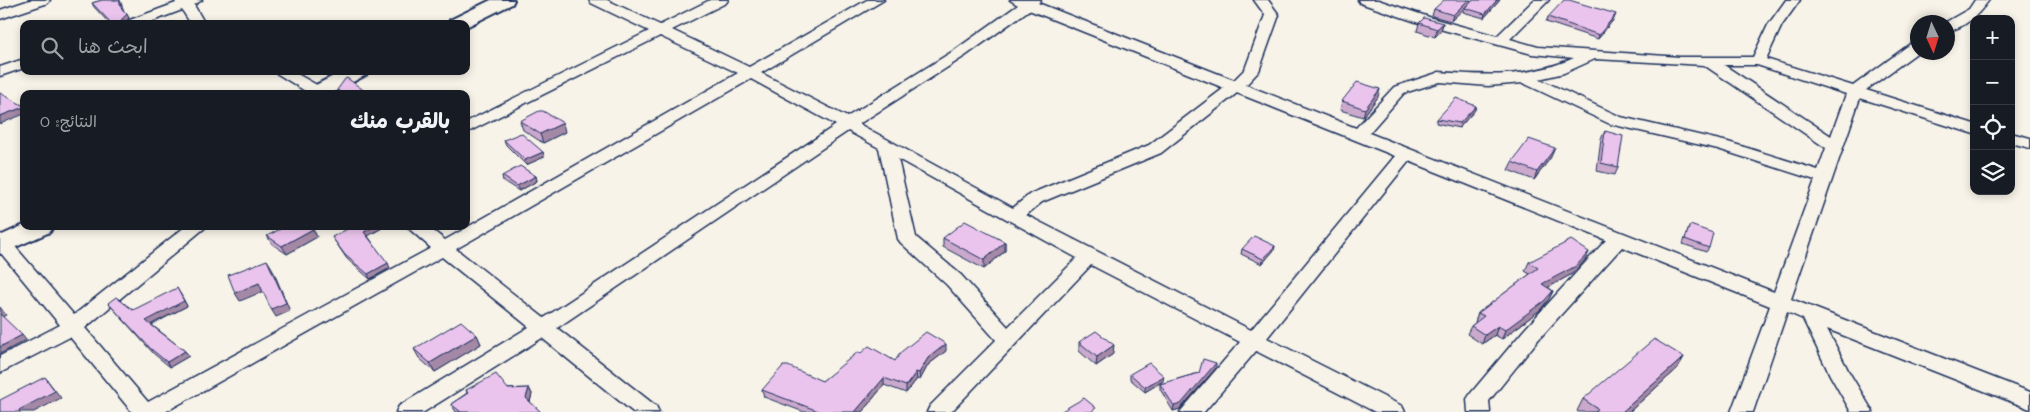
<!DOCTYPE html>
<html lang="ar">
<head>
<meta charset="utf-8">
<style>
  body { margin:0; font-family:Mali,"Playpen Sans Arabic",sans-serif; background:#242831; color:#f1f3f6; direction:rtl }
  .controls { position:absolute; right:15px; top:15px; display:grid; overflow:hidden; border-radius:10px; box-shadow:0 2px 8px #0003 }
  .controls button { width:45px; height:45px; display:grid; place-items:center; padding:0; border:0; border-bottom:1px solid #363941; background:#171b24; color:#f1f3f6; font:25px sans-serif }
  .compass { position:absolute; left:1910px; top:15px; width:45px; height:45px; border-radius:50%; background:#171b24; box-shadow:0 2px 8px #0003; rotate:176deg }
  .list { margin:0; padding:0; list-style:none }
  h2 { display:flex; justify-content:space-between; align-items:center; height:65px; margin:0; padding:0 20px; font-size:21px }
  h2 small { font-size:16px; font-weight:400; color:#9ea1a6 }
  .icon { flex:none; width:28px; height:28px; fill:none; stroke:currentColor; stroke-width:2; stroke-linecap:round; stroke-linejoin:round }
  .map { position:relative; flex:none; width:2030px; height:412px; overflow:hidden; direction:ltr }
  .search { position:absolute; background:#171b24; box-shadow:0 2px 8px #0003; left:20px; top:20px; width:450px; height:55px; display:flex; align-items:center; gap:12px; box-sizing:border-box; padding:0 18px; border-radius:10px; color:#9ea1a6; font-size:19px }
  .panel { position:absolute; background:#171b24; box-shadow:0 2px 8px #0003; left:20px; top:90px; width:450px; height:140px; border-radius:10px; direction:rtl }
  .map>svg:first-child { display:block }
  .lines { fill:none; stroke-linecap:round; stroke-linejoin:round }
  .street-casing { stroke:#1b2f5e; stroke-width:3 }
  .secondary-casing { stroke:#1b2f5e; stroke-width:4 }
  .street { fill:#f7f3e8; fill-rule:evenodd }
  .secondary { fill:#f7f3e8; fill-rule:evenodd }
  .wall { fill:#caa9cc; stroke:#1b2f5e }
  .shaded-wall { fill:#a489a6; stroke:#1b2f5e }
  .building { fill:#ebc4ed; stroke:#1b2f5e }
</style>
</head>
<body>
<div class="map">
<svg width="2030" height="412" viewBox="0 0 2030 412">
  <rect width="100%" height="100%" fill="#f7f3e8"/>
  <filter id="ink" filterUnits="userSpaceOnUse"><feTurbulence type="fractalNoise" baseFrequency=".02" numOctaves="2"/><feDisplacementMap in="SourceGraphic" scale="10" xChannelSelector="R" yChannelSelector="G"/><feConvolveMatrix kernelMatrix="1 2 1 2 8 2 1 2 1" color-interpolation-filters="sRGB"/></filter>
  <g filter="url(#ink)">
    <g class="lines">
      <defs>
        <path id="street" d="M30,0h20l-2,3 -48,16v-9z
          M174,0h28l-8,5 11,19h-14l-9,-14 -37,14h-20l2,-3 49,-18z
          M589,0h18l53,25 50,-25h18l-2,3 -54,27 77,37 118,-67h17l-123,73 86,44 108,-67 63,-45 -8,-5h31l-3,3 196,77 11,-11 20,-54 -11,-15h14l11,15 -20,56 -13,14 110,43 38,-41 40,-13 5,-2c49,4 89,6 135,-14l-42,-4 -107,-29 -65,-22 -2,-3h20l57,19 62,17 37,-36h15l-39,39 28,8 142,10h73l15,-32 18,-25h14l-18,25 -16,34 87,27 60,-44 5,-1v11l-52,38 108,34v10l-114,-36 -69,201 239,93v17l-203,-80 22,43 24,40h-22l-21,-37 -27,-56 -16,-7 -34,100h-22l39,-106 -148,-59 -84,93 -49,61 1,11h-22l-1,-13 4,-6 53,-63 82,-90 -197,-79 -142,177 135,68 3,6h-30l-119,-61 -52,61h-24l60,-70 -149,-77 -140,147h-24l3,-6 66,-66 -49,-55 -46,-42 -3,-4 -19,-91 -31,-17 -291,197 99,78 3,6h-26l-91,-74 -118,74h-28l3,-6 130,-79 -87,-70 -277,155h-33l-62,-75 -70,36v-17l60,-31 -60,-73v-18l6,2 68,79 112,-89h21l-122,102 63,74 283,-154 -25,-22h21l18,14 293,-167 -78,-37 -194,97v-11l183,-91 -58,-28zM1029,10l195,78 -75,57 -119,49 -17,14 -154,-84 106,-68zM1595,59l109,6 122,83 -8,22 -90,-28 -107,-25 -82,-38 25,-6zM1724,65h33l89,29 -15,42zM751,79l85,46 -292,193 -88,-69zM1440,82l48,4 35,-3 87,41 108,25 97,31 -41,112 -405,-159 35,-40zM1237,93l158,63 -144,174 -225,-115 16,-13 119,-49zM898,159l157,87 22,12 -69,69 -47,-52 -45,-38z
          M1975,0h14c-10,14 -24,28 -41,31v-9h-2l23,-13z
          M24,59v9l-24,8v-9z
          M273,71h19l30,17 4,6h-16z
          M2011,133l19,5v10l-19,-5z"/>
        <path id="secondary" d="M491,0h23l-2,4 -46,23v-3h-18l2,-4z
          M343,71h26l-3,4 -36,19h-27l3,-4z
          M24,225v1h29l-3,6 -50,22v-18z"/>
      </defs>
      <!-- street casing -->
      <use href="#street" class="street-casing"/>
      <!-- secondary casing -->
      <use href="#secondary" class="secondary-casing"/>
      <!-- street -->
      <use href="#street" class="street"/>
      <!-- secondary -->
      <use href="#secondary" class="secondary"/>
    </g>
    <!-- wall -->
    <path class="wall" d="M102,0h18l4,11 5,7 -3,3 5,1 1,2h-22l-16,-17 -2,-4z
      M1472,0h28l-16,18 -21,-6 1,-4 -13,13 -19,-5 2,-7 37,-8z
      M1548,17l66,2 -16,20 -52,-17z
      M1419,23h24l-2,8 -6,6 -18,-6z
      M1378,97l-15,20 -23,-7 2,-9z
      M1475,110l-16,18 -23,-5 1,-4z
      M520,121l45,11 -22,11 -20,-13z
      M1605,131l13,36 -3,8 -18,-4 4,-32z
      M504,140l39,12 1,5 -18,8 -20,-20z
      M1551,157l-17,23 -26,-10 4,-8z
      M502,176h34l1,5 -18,10 -16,-10z
      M1690,225l19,23 -3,4 -23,-8z
      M382,228l-14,8 22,32 -20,11 -23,-20 -15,-22z
      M313,229l4,8 -30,17 -15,-10 -5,-8z
      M943,238l62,4v9l-21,18 -41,-22z
      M1275,246l-1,4 -12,14 -21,-10 1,-5z
      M1589,252l-4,8 -13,14 -24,13 5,4 -4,8 -9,11 -38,29 -7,-4 -13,9 -15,-10 4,-8 5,-4h-1l3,-9 52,-39 -5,-3 4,-9z
      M180,293l7,13 -35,19 33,26 4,5 -19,11 -16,-13 -46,-51 25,7z
      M477,335l4,9 -46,28 -16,-14 -5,-9z
      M1079,342l34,12 -17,12 -17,-15z
      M946,351l-18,14 -8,15 -3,-1 -11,14 -22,-8 -22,27h-58l-40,-15 -2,-7 60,-9 39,-28 34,8z
      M1684,357l-7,12 -48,43h-51l-1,-1 6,-12z
      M1216,368l-36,41 -7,2 -13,-22v-5z
      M1130,374l33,7 -18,11 -15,-13z
      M529,388l3,6 -2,8 11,10h-85l-5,-8 16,-11 -1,-3z"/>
    <!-- shaded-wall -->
    <path class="shaded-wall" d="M1468,0h3v2l-20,19 2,-6z
      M1497,0h3l-16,18 1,-4z
      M127,14l2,4 -5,6 -3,-4z
      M1616,14l-2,5 -16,20 1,-4z
      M1443,23l-2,8 -6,6 2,-8z
      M1380,89l-2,8 -15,20 2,-8z
      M1476,106l-1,4 -16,18 1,-5z
      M24,107v7l-24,10v-8z
      M563,123l2,9 -22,11 -3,-9z
      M1555,148l-4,9 -17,23 3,-8z
      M543,152l1,5 -18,8 -1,-5z
      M536,176l1,5 -18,10 -2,-5z
      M375,226h6l1,2 -15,8 -3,-4z
      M313,229l4,8 -30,17 -5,-8z
      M1005,242v9l-21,18v-9z
      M1275,246l-1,4 -12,14 1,-5z
      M1589,252l-4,8 -13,14 -34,19 4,-9z
      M267,260l5,8 18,43 -14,6 -5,-8z
      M388,263l2,5 -20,11 -2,-5z
      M259,283l5,8 -24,10 -5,-8z
      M177,288l10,18 -37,19 -4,-4z
      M1553,291l-4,8 -9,11 -38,29 3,-9z
      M0,307l6,8 -4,2 -2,-2z
      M1498,326l-3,9 -13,9 3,-9z
      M22,335l4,5 -26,14v-7z
      M477,335l4,9 -46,28 -5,-9z
      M946,344v7l-18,14 -8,15 -1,-7 9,-15z
      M1114,345l-1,9 -17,12 1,-9z
      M185,351l4,5 -19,11 -3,-5z
      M1684,357l-7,12 -48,43h-7z
      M1216,363v5l-36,41 -7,2 1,-5z
      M916,372l1,7 -11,14v-7z
      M1164,376l-1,5 -18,11v-5z
      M45,377l16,21 -27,14h-14l-1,-2z
      M884,378v7l-22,27h-7z
      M529,388l3,6 -3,11 -3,-7z"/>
    <!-- building -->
    <path class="building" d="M102,0h17l3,9 5,5 -6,6 10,2v2h-19l-20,-21z
      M1444,0h24l-15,15 -19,-6z
      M1472,0h25l-12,14 -20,-6z
      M1564,0h5l47,14 -17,21 -51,-18z
      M1424,18l19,5 -6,6 -18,-6z
      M347,78l22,16h-26l-6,-4 8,-11z
      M1357,82l23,7 -15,20 -23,-8z
      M180,91l3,3h-10z
      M0,93l24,13v1l-24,9z
      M1456,98l20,8 -16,17 -23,-4z
      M539,111h4l20,12 -23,11 -20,-13z
      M1605,131l18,5 -5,31 -17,-4z
      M521,133l22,19 -18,8 -21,-20z
      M1529,139l26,9 -18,24 -25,-10z
      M520,166l16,10 -19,10 -15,-10z
      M965,221l40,21 -21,18 -41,-22z
      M1690,225l23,8 -4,15 -24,-9z
      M286,226h23l4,3 -31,17 -15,-10z
      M353,226h22l-11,6 24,31 -20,11 -23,-19 -13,-18z
      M1254,236l21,10 -12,13 -21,-10z
      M1571,240l18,12 -13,14 -34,18 11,7 -9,10 -39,29 -7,-4 -13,9 -14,-9 13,-10 -6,-3 60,-45 -9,-6z
      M267,260l19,43 -15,6 -12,-26 -24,10 -7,-18z
      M177,288l7,13 -38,20 39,30 -18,11 -16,-13 -43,-46 8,-6 17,13z
      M0,314l22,21 -22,12z
      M461,321l16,14 -47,28 -16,-14z
      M1096,331l18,14 -17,12 -18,-15z
      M926,332l20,12 -18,14 -9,15 -3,-1 -10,14 -22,-8 -29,34h-34l-59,-22 21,-24h5l34,15 36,-29 3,1 8,-7 26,15 6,-9z
      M1654,339l30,18 -62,55h-27l3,-3 -15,-10z
      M1203,359l13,4 -35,41 -7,2 -14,-22 39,-11z
      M1149,363l15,13 -19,11 -15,-13z
      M496,374l12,15 21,-1 -3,10 15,14h-80l-10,-8 17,-11 -2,-3z
      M45,377l10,14 -36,19 1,2h-20v-12z
      M1084,398l12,10 -5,4h-31z"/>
  </g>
</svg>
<div class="controls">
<button>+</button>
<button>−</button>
<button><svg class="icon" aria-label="locate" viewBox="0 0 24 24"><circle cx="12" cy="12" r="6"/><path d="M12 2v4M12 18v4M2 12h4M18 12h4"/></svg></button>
<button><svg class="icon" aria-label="layers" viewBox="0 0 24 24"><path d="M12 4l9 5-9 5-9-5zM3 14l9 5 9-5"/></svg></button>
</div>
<svg class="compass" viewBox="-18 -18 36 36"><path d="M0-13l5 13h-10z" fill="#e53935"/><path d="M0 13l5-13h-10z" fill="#9ea1a6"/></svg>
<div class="search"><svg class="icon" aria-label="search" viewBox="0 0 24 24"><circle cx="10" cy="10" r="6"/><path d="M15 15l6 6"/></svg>ابحث هنا</div>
<section class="panel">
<h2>بالقرب منك<small>النتائج: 0</small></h2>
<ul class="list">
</ul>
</section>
</div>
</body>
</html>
